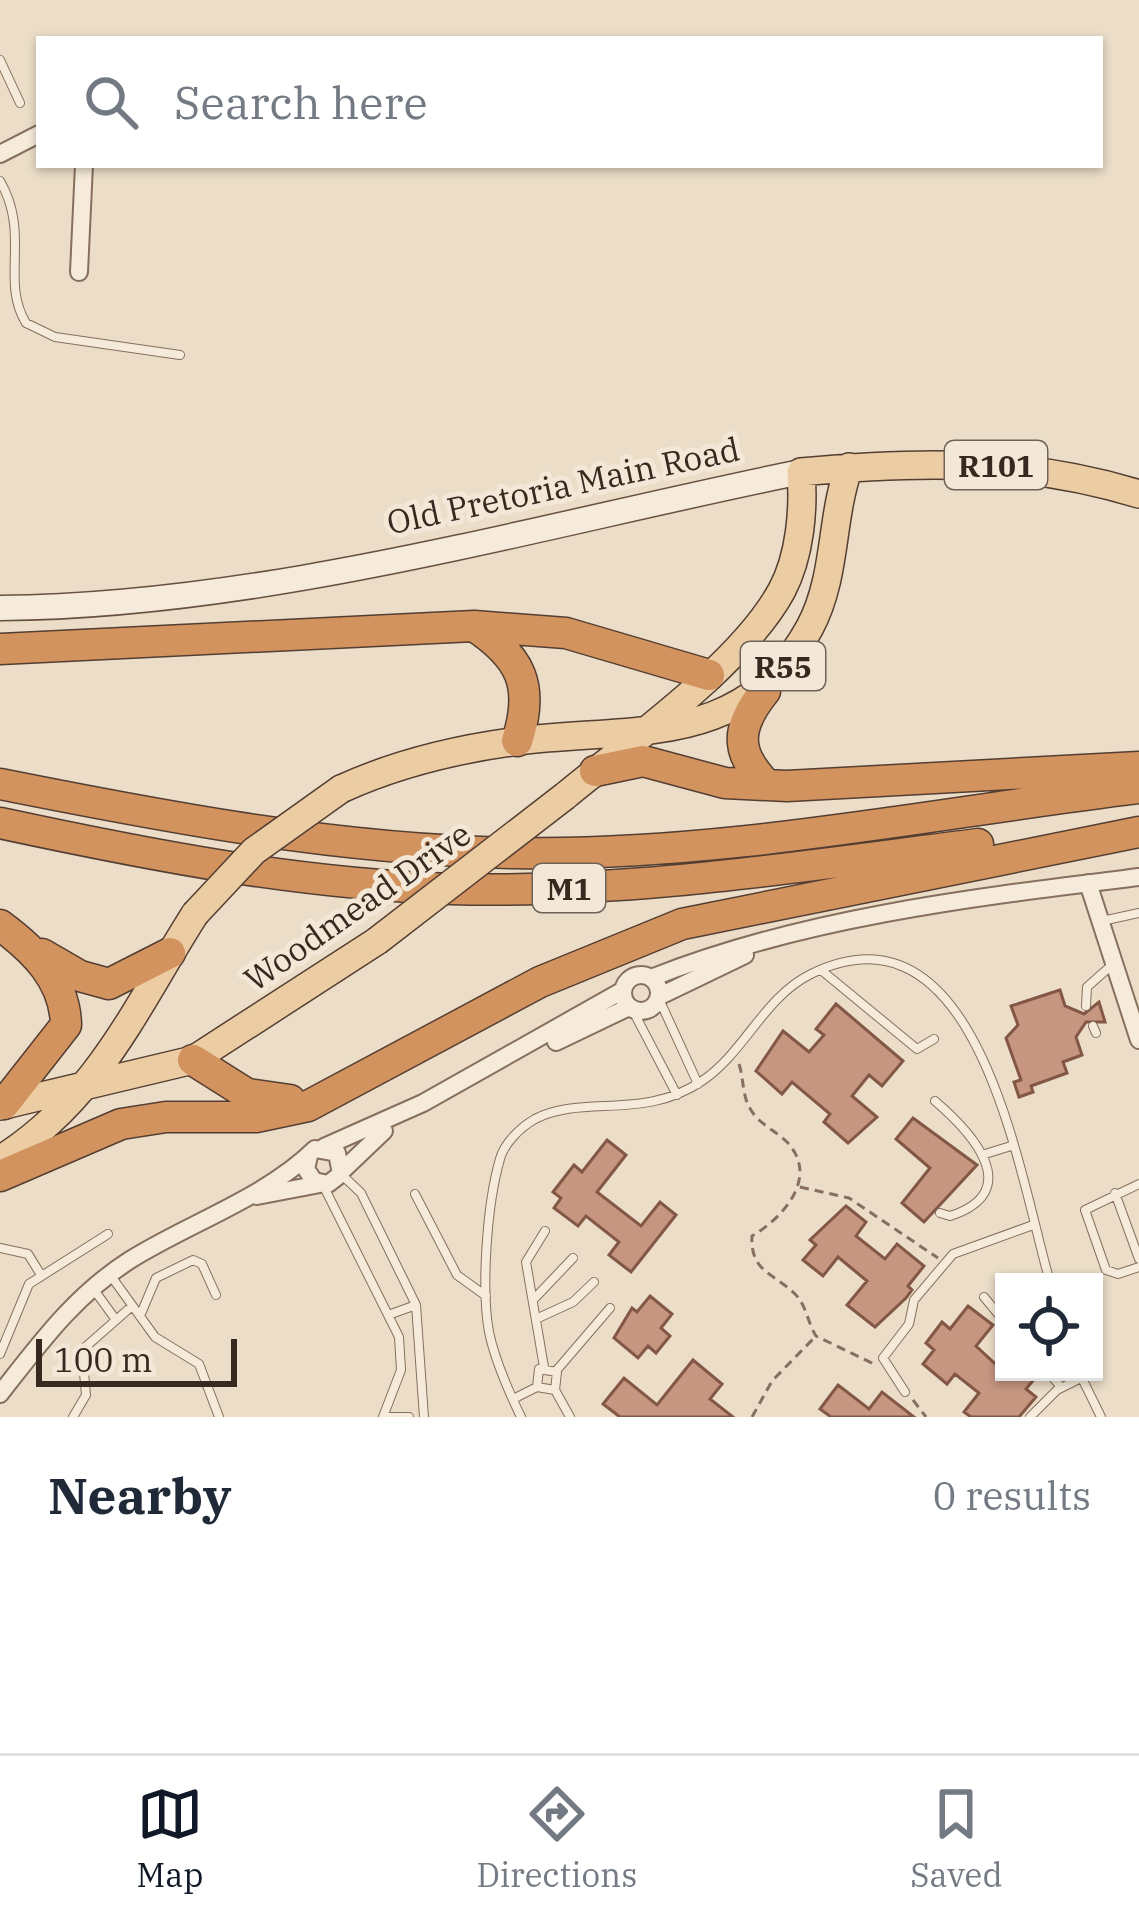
<!DOCTYPE html>
<html lang="en">
<head>
<meta charset="utf-8">
<style>
  body { margin:0; font-family:"IBM Plex Serif",serif; background:#f6f6f7; color:#1f2937 }
  .controls { position:absolute; right:36px; bottom:36px; display:grid; overflow:hidden; border-radius:0px; box-shadow:0 3px 9px #0004 }
  .controls button { width:108px; height:108px; display:grid; place-items:center; padding:0; border:0; border-bottom:3px solid #e0e1e3; background:#fff; color:#1f2937; font:60px sans-serif }
  .scale { position:absolute; left:36px; bottom:30px; width:201px; box-sizing:border-box; padding-left:12px; border:6px solid #372920; border-top:0; font-size:33px; line-height:42px; white-space:nowrap; color:#372920; -webkit-text-stroke:9px #f3e8d7; paint-order:stroke }
  .list { margin:0; padding:0; list-style:none }
  h2 { display:flex; justify-content:space-between; align-items:center; height:156px; margin:0; padding:0 48px; font-size:51px }
  h2 small { font-size:39px; font-weight:400; color:#747a83 }
  .icon { flex:none; width:66px; height:66px; fill:none; stroke:currentColor; stroke-width:2; stroke-linecap:round; stroke-linejoin:round }
  .map { position:relative; flex:none; width:1139px; height:1417px; overflow:hidden }
  .search { position:absolute; background:#fff; box-shadow:0 3px 9px #0004; left:36px; right:36px; top:36px; height:132px; display:flex; align-items:center; gap:30px; box-sizing:border-box; padding:0 42px; border-radius:0px; color:#747a83; font-size:45px }
  .sheet { height:336px; background:#fff }
  nav { display:flex; justify-content:space-around; align-items:center; box-sizing:border-box; height:168px; border-top:3px solid #e0e1e3; background:#fff; font-size:33px; color:#747a83 }
  nav a { display:grid; justify-items:center; gap:6px }
  nav .on { color:#111827 }
  .map>svg:first-child { display:block }
  .building { fill:#c69680; stroke:#835746; stroke-width:3 }
  .lines { fill:none; stroke-linecap:round; stroke-linejoin:round }
  .service-casing { stroke:#866f5e; stroke-width:10 }
  .minor-casing { stroke:#866f5e; stroke-width:20 }
  .secondary-casing { stroke:#685041; stroke-width:27 }
  .primary-casing { stroke:#543e32; stroke-width:30 }
  .motorway-casing { stroke:#543e32; stroke-width:33 }
  .path { stroke:#866f5e; stroke-width:3; stroke-dasharray:9 6; stroke-linecap:butt }
  .service { stroke:#f6ebda; stroke-width:8 }
  .minor { stroke:#f6ebda; stroke-width:16 }
  .secondary { stroke:#f6ebda; stroke-width:24 }
  .primary { stroke:#ebcca3; stroke-width:27 }
  .motorway { stroke:#d3935f; stroke-width:30 }
  .primary-bridge-casing { stroke:#543e32; stroke-width:30; stroke-linecap:butt }
  .primary-bridge { stroke:#ebcca3; stroke-width:27 }
  .labels { text-anchor:middle; dominant-baseline:central; stroke-width:10; stroke-linejoin:round; paint-order:stroke }
  .shield { fill:#f3e8d7; stroke:#6f6257; stroke-width:3 }
  .shield-label { font-size:30px; font-weight:bold; fill:#372920 }
  .street-label { font-size:33px; fill:#372920; stroke:#f3e8d7 }
</style>
</head>
<body>
<div class="map">
<svg width="1139" height="1417" viewBox="0 0 1139 1417">
  <rect width="100%" height="100%" fill="#ebddc7"/>
  <!-- building -->
  <path class="building" d="M1060,990l5,16 19,8 15,-12 6,20h-19l-10,15 6,18 -19,7 4,11 -36,13 2,6 -14,5 -5,-15 7,-2 -15,-42 12,-13 -7,-19z
    M836,1004l67,57 -21,25 -13,-11 -17,21 25,21 -29,26 -24,-21 6,-8 -38,-32 -10,12 -26,-23 27,-40 26,21 15,-17 -8,-6z
    M913,1118l64,47 -53,57 -22,-19 28,-35 -34,-29z
    M607,1140l19,15 -29,37 44,34 19,-24 16,13 -45,57 -22,-17 10,-13 -33,-26 -8,10 -24,-18 7,-10 -8,-6 21,-27 8,7z
    M846,1206l20,16 -10,14 29,23 12,-15 27,22 -16,20 4,4 -6,8 -31,29 -28,-22 20,-24 -29,-24 -15,19 -20,-16 13,-15 -6,-5z
    M650,1296l22,18 -11,14 9,8 -14,17 -8,-7 -10,12 -24,-20 18,-30 5,4z
    M968,1306l25,19 -17,21 28,26h36l-14,17 10,8 -17,20h-48l-7,-5 15,-19 -24,-19 -8,10 -24,-20 11,-14 -8,-7 16,-21 8,7z
    M693,1360l29,24 -12,15 23,18h-113l-17,-13 21,-26 33,27z
    M838,1385l31,24 13,-17 32,25h-83l-11,-8z"/>
  <g class="lines">
    <defs>
      <path id="service" d="M0,60l20,43
        M0,181c31,53 0,100 26,142l29,14 125,18
        M1102,921l37,-8
        M821,970l96,79 17,-10
        M659,999l39,85
        M1086,1006l1,-19 26,-23
        M632,1009l45,86
        M1093,1026l3,7
        M935,1101c35,30 92,90 15,115l-10,-3
        M985,1154l26,-8
        M342,1175l19,18 55,112 8,112
        M1139,1184l-54,26 21,60 12,4 21,-7
        M323,1185l76,152 2,33 -18,47
        M1115,1193l24,66
        M415,1194l42,81 29,21
        M0,1248l28,6 13,21
        M111,1276l44,61 44,27 20,53
        M92,1287l24,33
        M984,1297l20,24
        M534,1299l39,-41
        M391,1314l25,-9
        M140,1316l16,-38 37,-18 9,4 14,31
        M536,1319l37,-17 21,-20
        M0,1354l29,-70 79,-50
        M544,1367l-18,-105 19,-31
        M556,1371l54,-63
        M1048,1372l13,15
        M1079,1372l22,45
        M555,1390l-18,-3 2,-18 18,3 -2,18 15,27
        M905,1392l-22,-34 26,-34 5,-24 39,-46 80,-29
        M513,1399l24,-12
        M73,1417l13,-22 -4,-45 50,-44
        M388,1417h21
        M521,1417c-13,-27 -26,-56 -32,-85 -8,-44 -2,-129 11,-173 4,-16 21,-32 35,-40 49,-25 108,2 167,-38 43,-29 62,-84 109,-107 168,-82 208,202 239,308
        M1030,1417l27,-27 24,-12"/>
      <path id="minor" d="M0,154l39,-20
        M79,272l5,-107
        M1088,883l51,157
        M623 993a18 18 0 1 1 36 0a18 18 0 1 1-36 0Z
        M651,978c153,-61 326,-81 488,-101
        M662,995l83,-40
        M556,1042l71,-34
        M324,1147l99,-44 197,-111
        M342,1171l42,-40
        M257,1196l63,-12
        M0,1394c40,-51 75,-99 130,-134 59,-37 135,-62 185,-111l22,4 4,21 -13,10 -14,-3 -8,-12 3,-13"/>
      <path id="secondary" d="M0,608c266,-2 540,-83 801,-136"/>
      <path id="primary" d="M341,789c57,-26 116,-40 178,-48 116,-15 224,9 291,-114 27,-51 20,-107 39,-160
        M565,796c65,-54 177,-132 217,-206 18,-34 22,-80 19,-118 117,-11 225,-13 338,22
        M0,1106l193,-46 184,-119
        M0,1160c99,-63 135,-152 195,-246"/>
      <path id="motorway" d="M474,626c47,31 61,60 43,115
        M0,649l474,-23 92,7 143,42
        M765,691c-29,36 -31,61 2,94
        M595,771l48,-10 82,22 62,3 352,-19
        M0,784c170,34 340,66 514,69 208,4 419,-40 625,-65
        M0,823c149,32 298,61 451,66 177,5 352,-23 527,-45
        M0,925c34,25 65,55 66,100l-62,79
        M42,954l38,22 29,8 61,-31
        M193,1060l54,34 43,6
        M0,1176l121,-52 45,-7h90l52,-11 232,-124 142,-58 457,-92"/>
    </defs>
    <!-- service casing -->
    <use href="#service" class="service-casing"/>
    <!-- minor casing -->
    <use href="#minor" class="minor-casing"/>
    <!-- secondary casing -->
    <use href="#secondary" class="secondary-casing"/>
    <!-- primary casing -->
    <use href="#primary" class="primary-casing"/>
    <!-- motorway casing -->
    <use href="#motorway" class="motorway-casing"/>
    <!-- path -->
    <path class="path" d="M739,1064c5,15 3,33 12,46 8,14 25,21 36,32 33,35 -4,76 -35,94 -2,36 22,37 43,58 11,10 13,30 21,42l60,29
      M800,1187l49,11 89,60
      M913,1400l13,17
      M752,1417l20,-36 42,-43"/>
    <!-- service -->
    <use href="#service" class="service"/>
    <!-- minor -->
    <use href="#minor" class="minor"/>
    <!-- secondary -->
    <use href="#secondary" class="secondary"/>
    <!-- primary -->
    <use href="#primary" class="primary"/>
    <!-- motorway -->
    <use href="#motorway" class="motorway"/>
    <defs>
      <path id="primary-bridge" d="M195,914l59,-63 87,-62
        M377,941l188,-145"/>
    </defs>
    <!-- primary-bridge casing -->
    <use href="#primary-bridge" class="primary-bridge-casing"/>
    <!-- primary-bridge -->
    <use href="#primary-bridge" class="primary-bridge"/>
  </g>
  <g class="labels">
    <!-- shield labels -->
    <g class="shield">
      <rect x="945" y="441" width="102" height="48" rx="9"/>
      <rect x="741" y="642" width="84" height="48" rx="9"/>
      <rect x="533" y="864" width="72" height="48" rx="9"/>
    </g>
    <g class="shield-label">
      <text x="996" y="465">R101</text>
      <text x="783" y="666">R55</text>
      <text x="569" y="888">M1</text>
    </g>
    <!-- street labels -->
    <g class="street-label">
      <text transform="translate(563 485) rotate(-12)">Old Pretoria Main Road</text>
      <text transform="translate(357 906) rotate(-35)">Woodmead Drive</text>
    </g>
  </g>
</svg>
<div class="controls">
<button><svg class="icon" aria-label="locate" viewBox="0 0 24 24"><circle cx="12" cy="12" r="6"/><path d="M12 2v4M12 18v4M2 12h4M18 12h4"/></svg></button>
</div>
<div class="scale">100 m</div>
<div class="search"><svg class="icon" aria-label="search" viewBox="0 0 24 24"><circle cx="10" cy="10" r="6"/><path d="M15 15l6 6"/></svg>Search here</div>
</div>
<section class="sheet">
<h2>Nearby<small>0 results</small></h2>
<ul class="list">
</ul>
</section>
<nav>
<a class="on"><svg class="icon" aria-label="map" viewBox="0 0 24 24"><path d="M3 6l6-2 6 2 6-2v14l-6 2-6-2-6 2zM9 4v14M15 6v14"/></svg>Map</a>
<a><svg class="icon" aria-label="directions" viewBox="0 0 24 24"><path d="M12 3l9 9-9 9-9-9zM9 14v-3h6M13 9l2 2-2 2"/></svg>Directions</a>
<a><svg class="icon" aria-label="saved" viewBox="0 0 24 24"><path d="M7 4h10v16l-5-4-5 4z"/></svg>Saved</a>
</nav>
</body>
</html>
